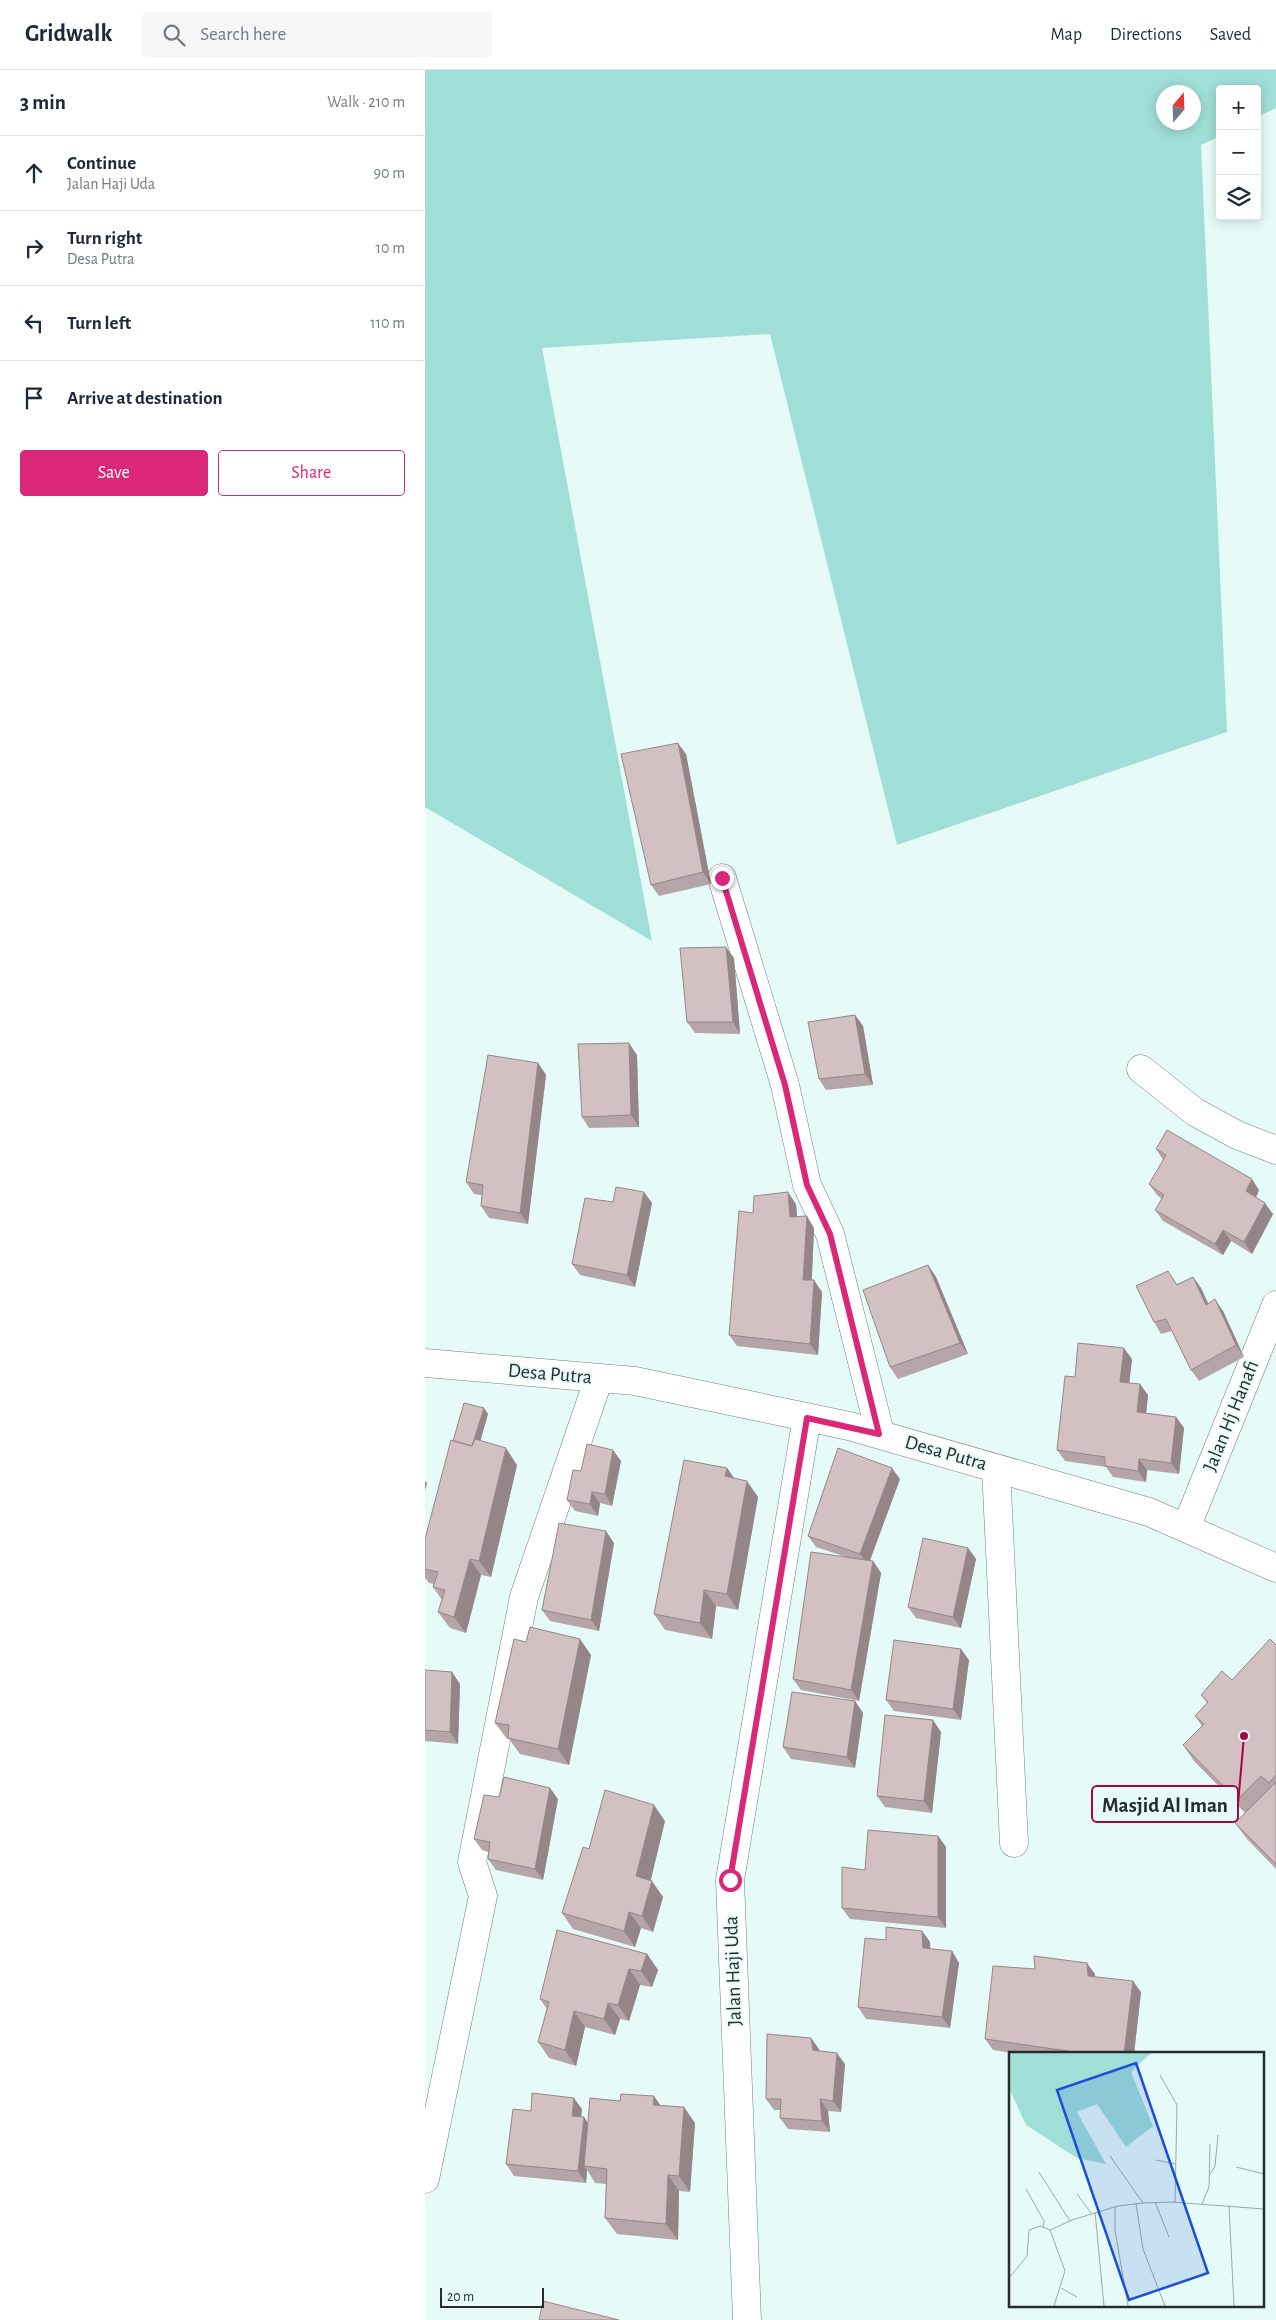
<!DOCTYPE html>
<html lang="en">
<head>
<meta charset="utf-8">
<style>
  body { margin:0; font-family:"Alegreya Sans",sans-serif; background:#f6f6f7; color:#1f2937 }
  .controls { position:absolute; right:15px; top:15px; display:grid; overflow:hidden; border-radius:5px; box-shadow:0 2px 12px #0003 }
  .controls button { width:45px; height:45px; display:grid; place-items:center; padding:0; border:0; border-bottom:1px solid #e0e1e3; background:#fff; color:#1f2937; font:25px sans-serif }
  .compass { position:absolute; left:731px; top:15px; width:45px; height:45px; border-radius:50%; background:#fff; box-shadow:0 2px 12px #0003; rotate:19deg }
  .scale { position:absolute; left:15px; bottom:12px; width:104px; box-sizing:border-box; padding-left:5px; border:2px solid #262d2c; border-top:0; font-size:14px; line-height:18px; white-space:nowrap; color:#262d2c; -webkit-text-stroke:4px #e6fbf8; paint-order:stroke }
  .stop { position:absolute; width:15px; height:15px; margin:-11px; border:4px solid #db2777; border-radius:50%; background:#fff }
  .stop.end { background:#db2777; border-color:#fff; box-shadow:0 1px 5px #0008 }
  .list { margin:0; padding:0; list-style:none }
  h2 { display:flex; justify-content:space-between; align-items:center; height:65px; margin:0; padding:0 20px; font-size:21px }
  h2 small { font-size:16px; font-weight:400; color:#747a83 }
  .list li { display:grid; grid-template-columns:32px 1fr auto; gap:15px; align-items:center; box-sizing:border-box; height:75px; padding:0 20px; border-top:1px solid #e0e1e3 }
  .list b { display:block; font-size:19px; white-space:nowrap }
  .list p { margin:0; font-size:16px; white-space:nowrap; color:#747a83 }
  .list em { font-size:16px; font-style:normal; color:#747a83 }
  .actions { display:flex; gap:10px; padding:15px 20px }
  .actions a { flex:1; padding:11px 0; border:1px solid #db2777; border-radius:5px; text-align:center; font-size:18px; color:#db2777 }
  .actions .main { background:#db2777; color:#fff }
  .icon { flex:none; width:28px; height:28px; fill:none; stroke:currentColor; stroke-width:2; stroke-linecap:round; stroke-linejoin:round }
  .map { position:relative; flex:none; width:851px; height:2250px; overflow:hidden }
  header { display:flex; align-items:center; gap:30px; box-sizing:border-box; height:70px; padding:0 25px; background:#fff; border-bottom:1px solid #e0e1e3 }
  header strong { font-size:24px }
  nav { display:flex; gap:28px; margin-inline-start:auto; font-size:18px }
  .search { width:350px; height:45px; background:#f6f6f7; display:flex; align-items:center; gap:12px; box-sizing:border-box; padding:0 18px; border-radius:5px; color:#747a83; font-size:19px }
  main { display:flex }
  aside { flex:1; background:#fff }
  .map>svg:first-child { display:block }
  .green { fill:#a0dfd7; fill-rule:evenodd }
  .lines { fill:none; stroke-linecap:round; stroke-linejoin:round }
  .minor-casing { stroke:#6e807d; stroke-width:29 }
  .minor { stroke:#fff; stroke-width:28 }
  .wall { fill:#b5a5a8 }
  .shaded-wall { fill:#948688 }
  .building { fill:#d3c0c3; stroke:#948688 }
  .route { stroke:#db2777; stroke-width:6 }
  .labels { text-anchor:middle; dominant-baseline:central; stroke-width:4; stroke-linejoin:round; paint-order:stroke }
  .street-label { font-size:20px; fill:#262d2c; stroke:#e6fbf8 }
  .inset-road { fill:none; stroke:#99a9a6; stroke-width:1 }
  .view { fill:#1d4ed8; fill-opacity:0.15; stroke:#1d4ed8; stroke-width:2.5 }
  .inset-edge { fill:none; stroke:#262d2c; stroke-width:2.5 }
  .leader { fill:none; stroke:#a10746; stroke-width:2 }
  .callout-dot { fill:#a10746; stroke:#e6fbf8; stroke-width:2 }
  .callout { fill:#e6fbf8; stroke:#a10746; stroke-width:2 }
  .callout-label { font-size:21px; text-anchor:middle; font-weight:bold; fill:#262d2c }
</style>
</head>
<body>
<header>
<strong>Gridwalk</strong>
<div class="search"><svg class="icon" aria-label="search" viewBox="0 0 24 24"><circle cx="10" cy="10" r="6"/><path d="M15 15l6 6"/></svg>Search here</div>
<nav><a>Map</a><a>Directions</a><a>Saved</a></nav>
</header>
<main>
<aside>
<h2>3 min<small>Walk · 210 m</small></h2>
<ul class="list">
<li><svg class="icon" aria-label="ahead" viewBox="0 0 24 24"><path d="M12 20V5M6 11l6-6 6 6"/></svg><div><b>Continue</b><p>Jalan Haji Uda</p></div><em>90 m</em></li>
<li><svg class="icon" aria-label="right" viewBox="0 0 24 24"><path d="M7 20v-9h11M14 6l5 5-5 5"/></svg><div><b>Turn right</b><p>Desa Putra</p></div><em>10 m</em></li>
<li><svg class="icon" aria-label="left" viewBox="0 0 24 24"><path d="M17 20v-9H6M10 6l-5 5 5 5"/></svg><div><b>Turn left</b></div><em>110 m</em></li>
<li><svg class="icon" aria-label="arrive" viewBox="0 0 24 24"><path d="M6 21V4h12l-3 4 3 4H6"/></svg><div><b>Arrive at destination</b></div></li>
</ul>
<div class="actions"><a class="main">Save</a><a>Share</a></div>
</aside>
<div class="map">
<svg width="851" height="2250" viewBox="0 0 851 2250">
  <rect width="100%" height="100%" fill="#e6fbf8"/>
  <!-- green -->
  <path class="green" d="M0,0h851v38l-19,9v-28h-37v47l-19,9 26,587 -330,113 -127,-511 -228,14 110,593 -227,-134zM738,22h30v30h-30z"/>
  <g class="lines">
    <defs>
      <path id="minor" d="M297,808l63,207 22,100 23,49 50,199
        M716,999l54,43 42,23 39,15
        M0,1293l210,18 214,45 300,86 127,56
        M571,1398l18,375
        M761,1458l90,-223
        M0,2109l58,-283 -11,-34 52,-265 75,-219
        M322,2250l-17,-440 77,-463"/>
    </defs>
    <!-- minor casing -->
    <use href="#minor" class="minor-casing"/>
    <!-- minor -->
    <use href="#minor" class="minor"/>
  </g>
  <!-- wall -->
  <path class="wall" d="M261,684l25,130 -52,12 -8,-11z
    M309,888l6,76 -45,-1 -8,-11z
    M430,945l8,11 10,59 -47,5 -7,-11z
    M212,985l2,72 -50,1 -7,-11z
    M113,993l8,12 -18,149 -39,-6 -8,-12 1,-11 -8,-1 -8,-12z
    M731,1079l103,41 -3,7 17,17 -21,40 -21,-13 -8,14 -60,-34 -8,-11 7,-11 -5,-4 -8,-11 14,-24z
    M227,1133l-17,84 -55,-12 -8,-11z
    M371,1134l1,12 17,12 -2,52 10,12 -4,63 -81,-9 -8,-11 24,-122z
    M503,1195l8,12 32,77 -70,25 -8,-12z
    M768,1207l8,11 7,16 15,7 21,46 -45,24 -8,-11 -19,-39 -11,3 -7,-12 23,-38z
    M707,1289l-3,24 19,12 -2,18 30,4 8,11 -5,46 -32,-4 -1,12 -33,-5 -7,-10 -41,-6 -8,-11 18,-73z
    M63,1344l-8,27 37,24 -26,112 -10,-2 -15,58 -16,-5 -12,-16 4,-12 -9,-13 1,-3 -5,-1 -4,-5v-39l28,-98z
    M196,1391l-9,45 -12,-3 -2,13 -23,-5 -8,-11 14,-29z
    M302,1398l7,10 24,19 -20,113 -22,-4 -4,33 -47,-9 -11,-16z
    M475,1409l-30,82h3l8,12 -22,128 -58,-11 -8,-11 53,-122 -30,-10 -8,-11z
    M189,1473l-15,88 -49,-10 -8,-11z
    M543,1478l8,11 -15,69 -45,-10 -8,-11z
    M101,1572l65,13 -22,110 -49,-11 -11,-15h-2l-12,-16z
    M851,1575v224l-29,-30 -12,-16 10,-10 -51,-52 -11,-16 19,-19 -7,-10 12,-13 -6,-8 31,-15z
    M544,1590l-8,60 -67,-9 -8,-11z
    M0,1600l35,14 -2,60 -33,-3z
    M430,1631l8,12 -8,55 -64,-9 -8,-12z
    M516,1662l-9,81 -47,-6 -8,-11z
    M74,1727l59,2 -15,81 -47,-10 -8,-11v-7l-6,-2 -8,-11z
    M240,1751l-15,60 13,16 -10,35 -12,-4 -6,19 -62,-18 -11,-16 27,-64z
    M513,1766l8,11v81l-96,-9 -8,-11z
    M497,1861l8,11v7l22,2 7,12 -9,65 -84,-9 -8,-12 28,-67z
    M222,1884l11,16 -6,17 -12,-2 -11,36 -9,-2 -5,16 -30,-8 -9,39 -27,-8 -11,-16 9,-33 -7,-10z
    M670,1904v3l46,15 -7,62h-116l-25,-4 -8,-11z
    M386,1968l8,13 26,13 -4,48 -13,-1 2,21 -42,-3 -8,-11v-8h-6l-8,-11z
    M236,2036l34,17 -5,69 -11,-1 -1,49 -61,-6 -12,-16 1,-34 -11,-1 -8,-13 -1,13 -72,-7 -8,-12 25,-53 51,-2 -1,8h3l4,7z"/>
  <!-- shaded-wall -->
  <path class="shaded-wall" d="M253,673l8,11 25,130 -8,-12z
    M301,877l8,11 6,76 -7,-12z
    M430,945l8,11 10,59 -8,-11z
    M204,973l8,12 2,72 -8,-12z
    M113,993l8,12 -18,149 -8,-11z
    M827,1109l7,11 -5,12 -8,-11z
    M219,1122l8,11 -17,84 -8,-12z
    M363,1122l8,12 2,24 -8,-11z
    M840,1133l8,11 -21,40 -8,-12z
    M382,1146l7,12 -3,63 -8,-11z
    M798,1160l8,11 -8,14 -8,-11z
    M503,1195l8,12 32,77 -8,-11z
    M768,1207l8,11 13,28 -8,-11z
    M389,1210l8,12 -4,63 -8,-11z
    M790,1229l8,12 21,46 -8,-12z
    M699,1278l8,11 -4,35 -8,-12z
    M715,1314l8,11 -3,29 -8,-12z
    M59,1338l4,6 -11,39 -5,-6z
    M751,1347l8,11 -5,46 -8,-11z
    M81,1378l11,17 -26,112 -12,-16z
    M188,1380l8,11 -9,45 -7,-12z
    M714,1389l8,11 -1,12 -8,-11z
    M302,1398l11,16 -13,-8z
    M467,1398l8,11 -32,86 -8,-11z
    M0,1411l2,2 -2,8z
    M322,1411l11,16 -20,113 -11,-16z
    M167,1422l8,11 -2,13 -8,-12z
    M181,1461l8,12 -15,88 -8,-11z
    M543,1478l8,11 -15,69 -8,-11z
    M45,1489l11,16 -15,58 -12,-16z
    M448,1491l8,12 -22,128 -8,-11z
    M279,1520l12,16 -4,33 -12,-16z
    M155,1569l11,16 -22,110 -11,-16z
    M536,1579l8,11 -8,60 -8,-11z
    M27,1602l8,12 -2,60 -8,-12z
    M430,1631l8,12 -8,55 -8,-11z
    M508,1650l8,12 -9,81 -8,-12z
    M125,1718l8,11 -15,81 -8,-11z
    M229,1735l11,16 -17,71 -12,-16z
    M513,1766l8,11v81l-8,-11z
    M227,1811l11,16 -10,35 -11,-16z
    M204,1842l12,16 -6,19 -11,-16z
    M497,1861l8,11 1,17 -8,-11z
    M527,1881l7,12 -9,65 -8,-11z
    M222,1884l11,16 -6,17 -11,-16z
    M662,1893l8,11 1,13 -8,-11z
    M204,1899l11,16 -11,36 -11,-16z
    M708,1911l8,11 -7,62h-10z
    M183,1933l12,16 -5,16 -11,-16z
    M149,1941l11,16 -9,39 -11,-16z
    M386,1968l8,11 2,13 -8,-12z
    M412,1983l8,11 -4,48 -8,-11z
    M229,2026l11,16 -12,-7z
    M149,2028l8,11 -2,18 -8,-11z
    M395,2029l8,12 2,21 -8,-11z
    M259,2037l11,16 -5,69 -11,-16z
    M159,2047l8,12 -8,37 3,4 -1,13 -8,-12z
    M243,2105l11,16 -1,49 -12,-16z"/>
  <!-- building -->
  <path class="building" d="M253,673l25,129 -52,13 -30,-131z
    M301,877l7,75h-46l-7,-74z
    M430,945l10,59 -46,5 -11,-57z
    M204,973l2,72 -49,2 -4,-73z
    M63,985l50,8 -18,150 -39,-7 2,-21 -17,-3z
    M742,1060l85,49 -6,12 19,12 -21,39 -21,-12 -8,14 -60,-34 9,-15 -15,-11 17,-29 -10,-6z
    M191,1117l28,5 -17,83 -55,-11 13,-66 28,4z
    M363,1122l2,25 17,-1 -4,64h11l-4,64 -81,-9 10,-124 14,2 1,-17z
    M503,1195l32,78 -70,24 -27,-77z
    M743,1201l9,14 16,-8 13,28 9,-6 21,46 -45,25 -25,-51 -12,3 -18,-36z
    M653,1273l46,5 -4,34 20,2 -3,28 39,5 -5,46 -32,-4 -1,12 -33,-5v-9l-48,-7 8,-74 10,1z
    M39,1333l20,5 -12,38 -19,-5z
    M50,1369l31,9 -27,113 -9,-2 -16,58 -16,-5 7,-22 -12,-3 5,-15 -13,-3v-30l26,-99 21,6z
    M162,1374l26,6 -8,44 -13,-2 -2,12 -23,-4 6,-30 8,1z
    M413,1378l54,20 -32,86 -52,-18z
    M259,1390l43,8 -2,8 22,5 -20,113 -23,-4 -4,33 -46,-9z
    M134,1453l47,8 -15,89 -49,-10z
    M498,1468l45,10 -15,69 -45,-10z
    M386,1482l62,9 -22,129 -58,-11z
    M105,1557l50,12 -22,110 -50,-11 1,-13 -14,-2 19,-84 12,3z
    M845,1569l6,6v130l-7,8 -8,-7 -24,24 -54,-55 21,-21 -9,-8 13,-14 -7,-7 21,-24 10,9z
    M469,1570l67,9 -8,60 -67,-9z
    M0,1600l27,2 -2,60 -25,-2z
    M367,1622l63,9 -8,56 -64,-10z
    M460,1645l48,5 -9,81 -47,-5z
    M79,1707l46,11 -15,81 -47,-10 2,-17 -16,-3 10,-44 15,2z
    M851,1712v82l-41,-41z
    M180,1720l49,15 -18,71 16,5 -10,35 -13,-4 -5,19 -62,-18 21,-66 6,2z
    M443,1760l70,6v81l-96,-9v-41l23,3z
    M461,1857l36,4 1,17 29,3 -10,66 -84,-10 7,-69 21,2z
    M132,1860l90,24 -6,17 -12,-2 -11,36 -10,-2 -4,16 -30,-8 -9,39 -27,-8 11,-40 -9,-3z
    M609,1886l53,7 1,13 45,5 -9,73h-36l-103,-15 8,-73 42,3z
    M342,1964l44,4 2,12 24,3 -4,48 -13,-2 2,22 -42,-3 1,-19h-15z
    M107,2023l42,5 -2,18 12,1 -6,54 -72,-7 7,-55 18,2z
    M196,2024l33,2 -1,9 31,2 -5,69 -11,-1 -2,49 -61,-6 2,-49 -23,-3 6,-68 30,3z
    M118,2231l76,19h-80z"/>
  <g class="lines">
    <!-- route -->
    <path class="route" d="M297,808l63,207 22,100 23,49 49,200 -72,-16 -77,462"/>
  </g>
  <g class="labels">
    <!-- street labels -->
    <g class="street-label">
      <text transform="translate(125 1304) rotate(5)">Desa Putra</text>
      <text transform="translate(806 1346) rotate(-68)">Jalan Hj Hanafi</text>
      <text transform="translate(521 1383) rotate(16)">Desa Putra</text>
      <text transform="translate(308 1901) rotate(-92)">Jalan Haji Uda</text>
    </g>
  </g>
  <!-- overview -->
  <g transform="translate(584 1982)">
    <rect width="255" height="255" fill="#e6fbf8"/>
    <path d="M0,1h142l-20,19 22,54 -27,21 -29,-43 -20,8 29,52 -29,-6 -51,-33 -17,-37z" fill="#a0dfd7"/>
    <path class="inset-road" d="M151,23l17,30 -2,97M101,104l33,47M147,108l20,4M227,115l28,7M30,120l31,49M201,122l5,-8 3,-31M17,137l18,32 -1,6M68,142l14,19M146,150l14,35M127,152l7,45 22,57M193,152l7,-17 1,-43M220,154l5,100M106,155v23l13,76M86,160l9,94M0,226l18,-22 2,-26 11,-4 10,4M52,236l16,9M45,254l11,-35 -15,-41 22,-10 46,-14 25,-3 28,-1 93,7"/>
    <path class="view" d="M127,11l72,210 -79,27 -72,-210z"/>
    <rect width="255" height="255" class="inset-edge"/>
  </g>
  <!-- callouts -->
  <path class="leader" d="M819 1666L813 1734"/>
  <circle class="callout-dot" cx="819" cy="1666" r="5"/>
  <rect class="callout" x="667" y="1716" width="146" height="36" rx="5"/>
  <g class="callout-label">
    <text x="740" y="1742">Masjid Al Iman</text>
  </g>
</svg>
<div class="controls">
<button>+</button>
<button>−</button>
<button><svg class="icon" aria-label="layers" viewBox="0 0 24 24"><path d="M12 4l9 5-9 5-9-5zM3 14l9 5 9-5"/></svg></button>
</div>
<svg class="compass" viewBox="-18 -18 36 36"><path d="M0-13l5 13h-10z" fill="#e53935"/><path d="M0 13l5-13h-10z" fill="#747a83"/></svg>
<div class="scale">20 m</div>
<div class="stop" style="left:305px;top:1810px"></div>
<div class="stop end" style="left:297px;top:808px"></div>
</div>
</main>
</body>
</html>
